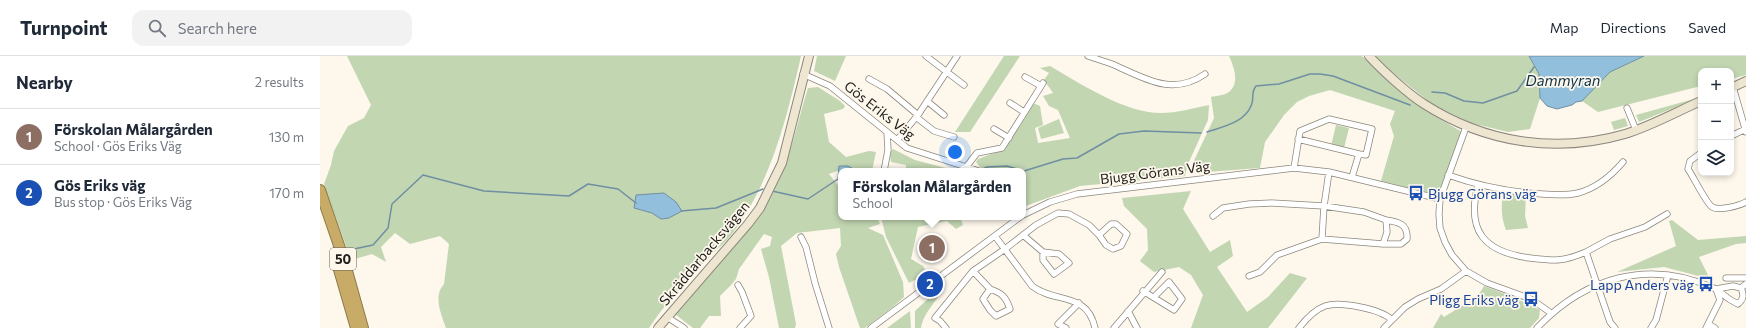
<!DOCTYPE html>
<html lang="en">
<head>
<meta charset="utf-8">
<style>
  body { margin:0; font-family:Commissioner,sans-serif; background:#f2f2f3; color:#1f2937 }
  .controls { position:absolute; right:12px; top:12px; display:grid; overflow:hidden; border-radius:8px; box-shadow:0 2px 6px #0003 }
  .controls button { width:36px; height:36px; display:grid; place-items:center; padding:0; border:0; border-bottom:1px solid #e0e1e3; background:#fff; color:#1f2937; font:20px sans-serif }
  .you { position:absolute; left:635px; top:96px; width:14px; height:14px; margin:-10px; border:3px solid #fff; border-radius:50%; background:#1a73e8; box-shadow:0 0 0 6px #1a73e833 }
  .badge { display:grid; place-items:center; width:26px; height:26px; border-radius:50%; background:#3c748e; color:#fff; font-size:13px; font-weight:700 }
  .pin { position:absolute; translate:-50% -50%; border:2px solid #fff; box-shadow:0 1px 4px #0006 }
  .popup { position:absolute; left:518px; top:112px; width:188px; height:52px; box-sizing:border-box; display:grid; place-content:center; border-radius:8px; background:#fff; filter:drop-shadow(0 1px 3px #0005); font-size:13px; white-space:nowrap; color:#747a83 }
  .popup b { font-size:15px; color:#1f2937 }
  .popup::after { content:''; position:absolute; left:50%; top:100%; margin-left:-8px; border:8px solid transparent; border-top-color:#fff }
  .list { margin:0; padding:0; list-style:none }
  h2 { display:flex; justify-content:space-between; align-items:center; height:52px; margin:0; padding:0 16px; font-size:17px }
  h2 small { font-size:13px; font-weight:400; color:#747a83 }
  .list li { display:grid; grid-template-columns:26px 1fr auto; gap:12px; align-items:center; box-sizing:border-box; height:56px; padding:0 16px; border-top:1px solid #e0e1e3 }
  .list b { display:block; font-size:15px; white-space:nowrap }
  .list p { margin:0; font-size:13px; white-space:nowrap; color:#747a83 }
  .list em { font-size:13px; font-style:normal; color:#747a83 }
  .icon { flex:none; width:22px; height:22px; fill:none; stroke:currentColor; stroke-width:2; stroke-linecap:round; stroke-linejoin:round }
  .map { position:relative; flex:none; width:1426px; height:272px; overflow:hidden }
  header { display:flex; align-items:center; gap:24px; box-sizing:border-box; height:56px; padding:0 20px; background:#fff; border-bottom:1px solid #e0e1e3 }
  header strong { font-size:19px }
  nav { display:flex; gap:22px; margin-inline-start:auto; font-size:14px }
  .search { width:280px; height:36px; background:#f2f2f3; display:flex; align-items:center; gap:10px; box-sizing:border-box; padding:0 14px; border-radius:12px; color:#747a83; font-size:15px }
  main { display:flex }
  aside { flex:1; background:#fff }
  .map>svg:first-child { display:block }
  .green { fill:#c2d6b2 }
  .water { fill:#92c0dc; stroke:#708fa2 }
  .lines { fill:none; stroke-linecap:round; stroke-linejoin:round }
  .stream { stroke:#708fa2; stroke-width:1.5 }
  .street-casing { stroke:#8c877d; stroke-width:7 }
  .secondary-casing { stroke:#8c877d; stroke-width:10 }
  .highway-casing { stroke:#8d7a4c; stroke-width:12 }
  .street { stroke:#fff; stroke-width:5.5 }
  .secondary { stroke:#eee6d1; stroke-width:8 }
  .highway { stroke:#c8ab67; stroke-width:10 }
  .labels { text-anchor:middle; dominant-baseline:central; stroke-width:3.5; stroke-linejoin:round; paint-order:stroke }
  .shield { fill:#fdf7ec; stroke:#625f59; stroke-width:1 }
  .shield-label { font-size:13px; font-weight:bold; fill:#201e1a }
  .street-label { font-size:14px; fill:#201e1a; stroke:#fdf7ec }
  .transit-label { font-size:14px; fill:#164399; stroke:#fdf7ec; text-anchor:end }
  .water-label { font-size:15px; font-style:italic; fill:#0c3247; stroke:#fdf7ec }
</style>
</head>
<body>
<header>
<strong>Turnpoint</strong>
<div class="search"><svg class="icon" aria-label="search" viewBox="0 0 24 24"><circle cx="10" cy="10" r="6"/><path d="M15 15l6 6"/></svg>Search here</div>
<nav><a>Map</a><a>Directions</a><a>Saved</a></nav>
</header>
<main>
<aside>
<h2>Nearby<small>2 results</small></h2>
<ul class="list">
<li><span class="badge" style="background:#8d6e63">1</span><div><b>Förskolan Målargården</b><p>School · Gös Eriks Väg</p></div><em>130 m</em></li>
<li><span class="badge" style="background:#1a4fb4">2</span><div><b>Gös Eriks väg</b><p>Bus stop · Gös Eriks Väg</p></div><em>170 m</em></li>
</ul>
</aside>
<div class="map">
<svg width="1426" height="272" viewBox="0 0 1426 272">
  <rect width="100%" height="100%" fill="#fdf7ec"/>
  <!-- green -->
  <path class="green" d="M27,0h454c-14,61 -30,127 -69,178 -7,9 -16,16 -24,24 -21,23 -42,44 -59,70h-203c-5,-14 -13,-32 -2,-44l5,-40 -9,-8 -30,8 -15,-11 -14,14 5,15 -14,-8 -21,6 -27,-76 7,-19 3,-14 14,-25 16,-8 7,-13z
    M497,0h29l-11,25 -21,-10z
    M684,0h16l-50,76h-15z
    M909,0h133l56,50 44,26 -24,63 -57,-14 13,-45 -4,-12 5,-13 -65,-21 -21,6 -12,6 -13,13 -19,27 -5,26 -67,5 -1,-8 22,-47 -3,-21c5,-1 14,-2 18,-5 11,-9 5,-25 0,-36z
    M1055,0h154l10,18 1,24 -10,31 -22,3 -37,-9 -38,-18 -46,-37z
    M1324,0h102v19l-15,4v-8h-30v15l-103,26 -16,-11 28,-29z
    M730,10c31,18 75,47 111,47 16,0 33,-5 48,-8l-1,15 -20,44 -3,12 -105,10 -57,21v-36h-37l-5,-3 -5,-6 2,-3 24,-9 31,-47 7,3 3,19 -8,3 3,15 32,-5 -12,-28 -9,-4 -6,-10 10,-3 -9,-13 5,-7 -9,-5z
    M498,31l22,14 5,5 -2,3 -19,5 5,28 17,15 23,-6 7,1 -4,19h-24l-3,-3 -16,6 12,15v28h36l3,7 -12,4 15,7 20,47 1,15 -10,9 -29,22h-5l-21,-61 -3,-13 5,-8 -1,-18 -43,5 -16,13 15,78 -1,4h-16l-10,-51 -8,-28 9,-3 2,-9 -8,-3 -25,35 -3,10 -5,6 -11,11 1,20h-12l-9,12h-7l-18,-14c34,-43 78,-79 101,-128 15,-31 22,-66 32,-98z
    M1381,41l-62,25 -3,-7z
    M1305,62l3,8 -14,4 -3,-8z
    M739,63l5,14 -23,6 -3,-11z
    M1016,69l13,3 -5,20 -13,-2z
    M573,93l22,11 42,11h-51v-6l-15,-3 -1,-9z
    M871,135l-8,18 27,43 20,-12 3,16 -16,11 30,45 21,-15 22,-24 17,5 -39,50h-77l12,-33 -12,-20 -12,-8 -25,5 -14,-11 8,-11 -1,-21 -23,-23 -2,-8z
    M1183,137l23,2 -1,21 3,12 -22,2c-5,-13 -5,-23 -3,-37z
    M561,161h79l3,8 -7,4 -9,-8 -29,6 -7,32 12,7 3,5 -4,5 -13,7 -23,-46z
    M1352,164l26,20 48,-4v7l-10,1 -37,13 11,22 -46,-12 -47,5 59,-26 -7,-25z
    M625,227c-5,17 -21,27 -24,45h-6v-17z
    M1164,230l29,11 27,13 -1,8 -9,10h-97l8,-14 3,3 34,-21z
    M590,255l1,17h-24z"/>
  <!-- water -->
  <path class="water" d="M1209,0h115l-34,16 -28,29 -6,1 -4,3 -15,4 -10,-3 -7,-8 -1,-24z
    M519,110h9l9,5h-16v11l-3,-4z
    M344,137l12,9 6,9 -13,7 -8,1 -9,-6 -18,-5 2,-13z"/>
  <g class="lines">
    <!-- stream -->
    <path class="stream" d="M1112,36l13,1 19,8 19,2 34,-12 17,-24
      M887,76c15,-5 37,-9 44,-26 4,-8 -1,-12 5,-20l23,-2 31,-10h10l13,2 77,29
      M566,114l6,1
      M661,114l6,-3 20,-1 17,5 39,-12 14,-1 42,-24 25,-3 57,2
      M550,115l13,-2
      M452,135l36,8 33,-22
      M361,155l35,-3 47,-19
      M29,194l24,-5 15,-17 4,-24 31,-29 61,16 85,5 19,-12 30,5 18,14"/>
    <defs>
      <path id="street" d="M606,0l38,29
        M768,0c8,3 16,5 24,8 32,14 60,33 93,10
        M483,18l27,12 77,62 72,23
        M705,21l16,9
        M549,23l18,10 31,26
        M1413,31l13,45
        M607,45l17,14
        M690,47l14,9
        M1307,52l9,22
        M596,61l18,14 20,6
        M1146,71l-26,72 -1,15 1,14 5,14 7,13 14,16 21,12 44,16 20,14
        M674,73l15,9
        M1411,80l15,-7
        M978,83l61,15
        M577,84l21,-25 39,-59
        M1381,97l-11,8 -2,8c5,7 18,34 24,38 7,4 27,-1 34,-5
        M647,110l10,-13 25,-5 41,-65
        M974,112l6,-37 29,-12 43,10 -6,26 -7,-1 -7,23
        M564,115l4,-21 -1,-18
        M1128,119c31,11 61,17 94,19 12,1 24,2 36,-1 19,-5 33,-17 45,-31
        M1158,129c-12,46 6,67 52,73 26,3 32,4 56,-6l24,70 5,6
        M703,159l27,-13 27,-8 217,-26 35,4 111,27
        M893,160l10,-8 26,-4 23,-1 52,3 40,6 22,8 1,12 -4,12h18l6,-5c1,-15 -8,-17 -21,-19
        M703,179l20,17v8l11,14 15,-11 -10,-9 -16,-2
        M675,180l37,50c23,18 55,5 63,42
        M481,181l5,10 9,36 14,45
        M1002,183l2,-33 5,-34
        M1266,196l24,-13 35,-12 22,-13
        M653,215l17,18 -7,10 7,11 6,6 14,-7c-4,-12 -8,-16 -20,-20
        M929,220l11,-4 17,-17 45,-16 61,5
        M1406,222h20
        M418,229l4,7 9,24 -11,12
        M1413,230l8,2c3,7 3,11 -3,16l-9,-5 -13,-10z
        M1421,232l5,-4
        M823,235l31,19 8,-11 -13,-17 -15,15
        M808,255l9,17
        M347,261l17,11
        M1388,268l7,4
        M551,272l149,-111
        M626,272l-6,-7 -5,-3 38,-47 32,-22 31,-24 22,-12 11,1 20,11 10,10 7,10 7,4 8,-3 6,-12 -11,-10h-5l-12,11
        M746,272l-8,-4 21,-21
        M794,272l48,-56
        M979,272c7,-9 15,-18 26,-22 15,-5 56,3 67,14
        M1064,272l21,-21 13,-8 23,-10 25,-18
        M1217,272c48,-51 113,-70 179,-39l4,11 -14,28
        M1331,272l5,-8 12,-45"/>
      <path id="secondary" d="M1049,0c14,15 38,37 55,48 61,39 132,50 201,30 26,-8 51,-22 76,-33
        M1411,32l15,-7
        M338,272l90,-104 12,-16 22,-45 27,-107"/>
      <path id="highway" d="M0,134l24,70 19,68
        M18,210l18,62"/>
    </defs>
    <!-- street casing -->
    <use href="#street" class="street-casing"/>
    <!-- secondary casing -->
    <use href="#secondary" class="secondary-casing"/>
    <!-- highway casing -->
    <use href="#highway" class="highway-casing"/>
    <!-- street -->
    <use href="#street" class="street"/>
    <!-- secondary -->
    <use href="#secondary" class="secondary"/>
    <!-- highway -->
    <use href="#highway" class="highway"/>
  </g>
  <!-- icons -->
  <defs>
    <symbol id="bus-bare" viewBox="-9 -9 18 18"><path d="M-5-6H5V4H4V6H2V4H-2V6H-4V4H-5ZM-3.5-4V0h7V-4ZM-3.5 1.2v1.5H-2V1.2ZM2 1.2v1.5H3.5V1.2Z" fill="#1a4fb4" stroke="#fdf7ec" stroke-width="2.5" paint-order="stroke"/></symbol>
  </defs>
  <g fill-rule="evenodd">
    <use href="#bus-bare" x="1085" y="126" width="22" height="22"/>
    <use href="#bus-bare" x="1375" y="217" width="22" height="22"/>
    <use href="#bus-bare" x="1200" y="232" width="22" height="22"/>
  </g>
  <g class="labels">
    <!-- shield labels -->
    <rect class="shield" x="10" y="192" width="26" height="22" rx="3"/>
    <g class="shield-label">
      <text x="23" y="203">50</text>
    </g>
    <!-- street labels -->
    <g class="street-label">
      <text transform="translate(560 54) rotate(38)">Gös Eriks Väg</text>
      <text transform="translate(835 116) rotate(-7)">Bjugg Görans Väg</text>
      <text transform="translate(384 197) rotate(-50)">Skräddarbacksvägen</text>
    </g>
    <!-- transit labels -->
    <g class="transit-label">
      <text x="1108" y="137" text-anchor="start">Bjugg Görans väg</text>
      <text x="1374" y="228">Lapp Anders väg</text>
      <text x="1199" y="243">Pligg Eriks väg</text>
    </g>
    <!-- water labels -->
    <g class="water-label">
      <text x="1243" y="24">Dammyran</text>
    </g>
  </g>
</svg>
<div class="controls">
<button>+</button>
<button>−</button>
<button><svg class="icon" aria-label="layers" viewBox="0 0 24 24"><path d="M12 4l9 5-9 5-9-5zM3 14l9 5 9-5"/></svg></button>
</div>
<div class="you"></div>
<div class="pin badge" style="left:612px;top:192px;background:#8d6e63">1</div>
<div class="popup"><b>Förskolan Målargården</b>School</div>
<div class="pin badge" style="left:610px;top:228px;background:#1a4fb4">2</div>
</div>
</main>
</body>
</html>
